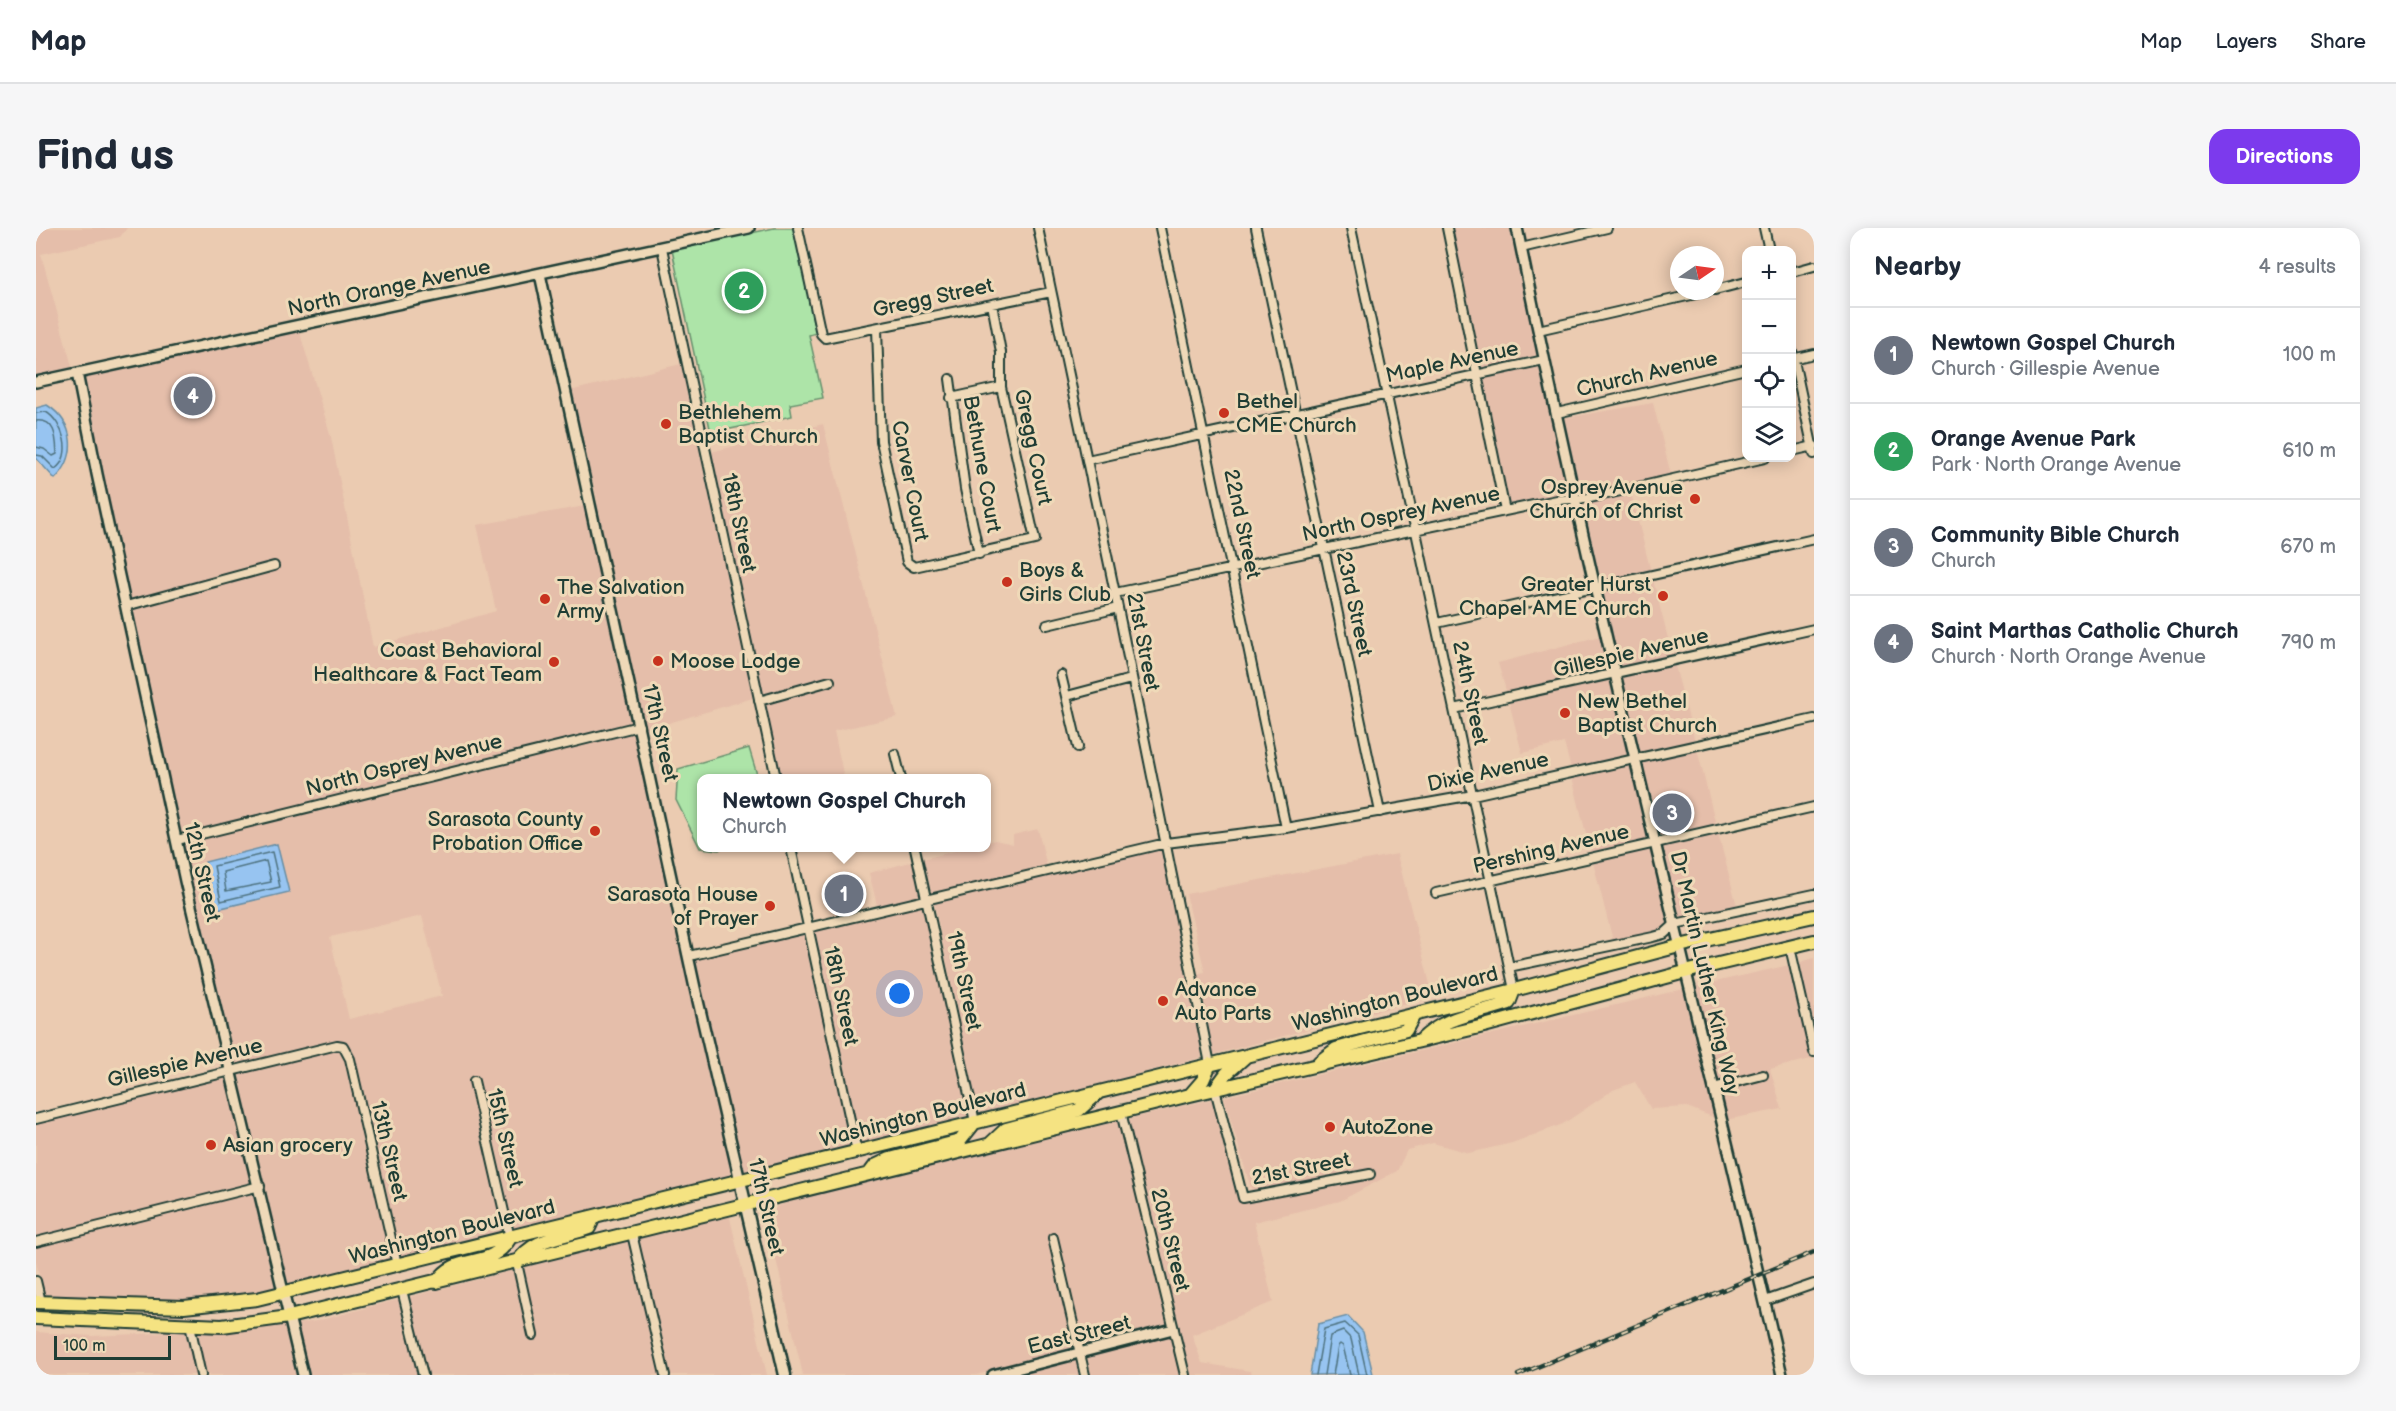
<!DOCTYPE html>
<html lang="en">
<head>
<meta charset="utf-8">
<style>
  body { margin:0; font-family:"Balsamiq Sans",sans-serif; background:#f6f6f7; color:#1f2937 }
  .controls { position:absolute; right:18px; top:18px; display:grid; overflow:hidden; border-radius:12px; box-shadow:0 3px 15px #0003 }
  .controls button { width:54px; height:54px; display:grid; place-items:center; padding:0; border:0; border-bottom:2px solid #e0e1e3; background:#fff; color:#1f2937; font:30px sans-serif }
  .compass { position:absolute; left:1634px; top:18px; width:54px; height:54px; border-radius:50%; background:#fff; box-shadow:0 3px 15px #0003; rotate:77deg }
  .scale { position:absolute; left:18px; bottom:15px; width:117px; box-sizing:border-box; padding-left:6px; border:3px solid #1f3d34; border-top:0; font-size:16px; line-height:21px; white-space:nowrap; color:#1f3d34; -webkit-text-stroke:4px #efd9b8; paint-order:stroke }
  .you { position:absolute; left:864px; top:766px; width:21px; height:21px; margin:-15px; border:4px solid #fff; border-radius:50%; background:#1a73e8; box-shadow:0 0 0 9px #1a73e833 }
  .badge { display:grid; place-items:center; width:39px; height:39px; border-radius:50%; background:#7c3aed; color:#fff; font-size:20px; font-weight:700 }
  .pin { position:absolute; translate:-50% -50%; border:3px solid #fff; box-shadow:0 2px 6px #0006 }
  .popup { position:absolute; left:661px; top:546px; width:294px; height:78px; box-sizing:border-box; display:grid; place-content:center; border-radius:12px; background:#fff; filter:drop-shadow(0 2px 4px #0005); font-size:20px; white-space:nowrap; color:#747a83 }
  .popup b { font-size:22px; color:#1f2937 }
  .popup::after { content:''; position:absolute; left:50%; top:100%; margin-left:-12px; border:12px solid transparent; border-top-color:#fff }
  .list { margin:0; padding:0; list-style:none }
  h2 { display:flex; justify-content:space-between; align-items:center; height:78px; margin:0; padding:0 24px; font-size:26px }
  h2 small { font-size:20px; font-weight:400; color:#747a83 }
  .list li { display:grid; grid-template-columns:39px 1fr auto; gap:18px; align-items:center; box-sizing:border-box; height:96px; padding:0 24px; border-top:2px solid #e0e1e3 }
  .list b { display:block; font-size:22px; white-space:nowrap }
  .list p { margin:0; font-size:20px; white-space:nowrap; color:#747a83 }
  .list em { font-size:20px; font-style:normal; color:#747a83 }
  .icon { flex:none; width:33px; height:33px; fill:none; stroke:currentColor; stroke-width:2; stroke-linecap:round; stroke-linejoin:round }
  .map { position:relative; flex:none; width:1778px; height:1147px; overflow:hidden; border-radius:18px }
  header { display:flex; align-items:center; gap:36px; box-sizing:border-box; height:84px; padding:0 30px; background:#fff; border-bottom:2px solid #e0e1e3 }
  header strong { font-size:28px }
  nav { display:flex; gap:33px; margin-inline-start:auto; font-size:21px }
  .intro { display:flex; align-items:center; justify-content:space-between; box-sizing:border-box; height:144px; padding:0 36px }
  h1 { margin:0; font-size:42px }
  .button { padding:15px 27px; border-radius:18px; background:#7c3aed; color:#fff; font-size:21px; font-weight:700 }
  main { display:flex; gap:36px; padding:0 36px }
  aside { flex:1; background:#fff; border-radius:18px; box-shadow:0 3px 15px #0003 }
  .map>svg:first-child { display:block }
  .built { fill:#e5beaa; fill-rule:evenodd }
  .green { fill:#ade4a8; stroke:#66906e; stroke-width:1.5 }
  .water { fill:#97c4f1; stroke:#678ea5; stroke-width:1.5 }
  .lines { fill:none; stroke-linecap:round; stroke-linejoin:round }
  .shore { stroke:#4f7380; stroke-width:1.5 }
  .minor-casing { stroke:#1f3d34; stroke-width:12 }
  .tertiary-casing { stroke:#1f3d34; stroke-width:14 }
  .secondary-casing { stroke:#1f3d34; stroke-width:15 }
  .primary-casing { stroke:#1f3d34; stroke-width:16 }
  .minor { stroke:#efd9b8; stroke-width:8 }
  .tertiary { stroke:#efd9b8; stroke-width:9 }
  .secondary { stroke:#efd9b8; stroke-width:10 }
  .primary { stroke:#f5e382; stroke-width:12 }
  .rail-casing { stroke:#1f3d34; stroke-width:4.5 }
  .rail { stroke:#efd9b8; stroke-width:2; stroke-dasharray:7; stroke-linecap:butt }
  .poi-dot { fill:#c8321e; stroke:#efd9b8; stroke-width:2 }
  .labels { text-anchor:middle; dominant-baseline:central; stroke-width:6; stroke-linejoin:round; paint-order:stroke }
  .street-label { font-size:21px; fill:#1f3d34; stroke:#efd9b8 }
  .poi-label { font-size:21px; fill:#1f3d34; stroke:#efd9b8; text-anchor:start }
</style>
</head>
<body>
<header>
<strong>Map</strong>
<nav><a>Map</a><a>Layers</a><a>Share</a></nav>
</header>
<div class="intro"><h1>Find us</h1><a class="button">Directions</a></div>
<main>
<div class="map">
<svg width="1778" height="1147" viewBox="0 0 1778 1147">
  <rect width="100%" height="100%" fill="#ebcbb1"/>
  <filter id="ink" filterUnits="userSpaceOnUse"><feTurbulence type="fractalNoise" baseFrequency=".0167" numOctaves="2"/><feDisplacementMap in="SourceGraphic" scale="12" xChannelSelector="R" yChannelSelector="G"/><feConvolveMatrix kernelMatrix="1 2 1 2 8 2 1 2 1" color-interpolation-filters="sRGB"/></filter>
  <g filter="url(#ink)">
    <!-- built -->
    <path class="built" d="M0,0h91l-7,9 -79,17 32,116 -37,8z
      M1416,0h60l27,129 -57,12z
      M263,102l32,107 42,210 123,-36 -19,-86 108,-19 49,217 -454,112 -49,-226 149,-41 -3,-7 -148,40 -46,-224z
      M645,136l72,334 -108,32 -51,-225 4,-2 -28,-112z
      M1505,137l27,130 -59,11 -26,-129z
      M1617,175l18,72 -94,20 -15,-79 2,2z
      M665,183l10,41 112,-28 74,293 -63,14 10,47h-64l-16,-75 71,-20 -2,-7 -71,20z
      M1595,265l20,79 -54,12 -18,-80z
      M1617,352l20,78 -55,13 -19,-79z
      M1564,408l9,36 -102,22 -9,-31z
      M1639,438l20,75 -55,12 -20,-75z
      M1575,452l20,75 -60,14 -7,-26 -42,10 -13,-51z
      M600,503l98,446 -221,56 -36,-157 -8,2 36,157 -104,25 -47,-202 -6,-15 -12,-2 -102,25 -52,-223zM386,688l20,80 -93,23 -19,-82z
      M1661,521l19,76 -55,13 -19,-77z
      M1597,535l19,78 -61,13 -19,-77z
      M1002,601l9,38 -115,28 -9,-36 44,-11h19l1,-6 8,-2 18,4v-9z
      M1682,605l19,73 -59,13 -16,-73z
      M1126,620l41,209 -224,59 -45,-214z
      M1617,621l17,74 -8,8 -49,10 -20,-79z
      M1361,626l36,142 -221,59 -16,-81 9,-2 -19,-78z
      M878,633l9,36 -45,12 -9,-36z
      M889,677l45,213 -109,27 -47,-213z
      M769,706l47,214 -109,27 -49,-216z
      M1778,730v74l-16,-69z
      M1753,737l22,94 -41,10 12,40 -57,11 -32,-133z
      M1648,761l31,129 -28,-11 -36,2 -16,-27 -22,8 -50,34 -51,19 -43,10 -36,-10 -26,7 -10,21 -57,30 -86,21 19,80 -81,33 10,28 48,8 1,4h-61l-62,-256 85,-20 26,100 5,3 131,-25 -1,-8 -122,23 -28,-95z
      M301,821l5,2 3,9 47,202 -105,26 -51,-214z
      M191,848l27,108 -218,54v-115z
      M1083,893l49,205 -84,22 -28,-115 -8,3 27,114 -99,25h-173l-38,-163 33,-14z
      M220,963l22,99 -89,13 -144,-5 -9,-36v-16z
      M693,986l38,161h-98l-31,-137z
      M593,1012l31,135h-233l-18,-78 105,-27 15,70 9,-2 -16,-70z
      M364,1071l18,76h-110l-12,-51 21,-3z
      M251,1097l12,50h-94l-9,-44h41z
      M0,1104l55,4 95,-4 10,43h-160z
      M1134,1106l10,41h-90l-5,-20z
      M1040,1130l4,17h-71z"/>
    <!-- green -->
    <path class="green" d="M738,0h20l22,105 -7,2 14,63 -33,6 2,12 -81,17 -39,-183z
      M713,520l9,30h-56v70h20l-3,2 -19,-2 -24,-48 2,-31z"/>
    <!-- water -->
    <path class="water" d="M11,177c28,18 31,51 8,74l-19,-21v-50z
      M241,616l12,48 -72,17 -12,-47z
      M1312,1088l15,16 10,42 -63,1 8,-51z"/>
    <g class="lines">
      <!-- shore -->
      <path class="shore" d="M0,185l10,-1c17,10 28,44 9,57l-13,-13 -6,-1
        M0,193c20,-2 20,17 21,33l-4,2 -9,-7 -8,-2
        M236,624l8,35 -59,14 -7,-35z
        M230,633l5,21 -45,9 -3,-19z
        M1280,1147l8,-46 21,-6 13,12 9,40
        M1288,1147l6,-39 13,-5 8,8 8,36
        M1297,1147l5,-29 2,-2 3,2 7,29"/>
      <defs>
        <path id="minor" d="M762,0l23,106 4,4 226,-46
          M1002,0l77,365 95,471
          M1124,0l126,600
          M1220,0l124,584
          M1315,0l163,762
          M1411,0l58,283
          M1728,0l5,22
          M626,20l114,530
          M1485,20l86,-20
          M1756,44l22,-6
          M1679,62l31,-8
          M841,101l4,112 26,121 7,5 121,-27 -34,-153v-35l-9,-48
          M1502,102l171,-39
          M1756,123l22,103
          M1756,131l22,-5
          M914,151l15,110 14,65
          M915,170l50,-11
          M1521,185l189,-44
          M1756,223l22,-5
          M1051,232l457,-100
          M1079,365l442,-93 33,-2 175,-40
          M90,378l148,-40
          M1401,395l377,-84
          M1011,397l71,-17
          M1025,447l17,72
          M1031,468l64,-17
          M723,473l71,-20
          M1418,481l360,-80
          M859,526l6,24
          M141,612l462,-114
          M755,620l66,304
          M879,620l60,274
          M1400,665l378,-86
          M1754,719l24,105
          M653,728l477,-113 120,-15 187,-33 341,-76
          M1473,739l144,-30 11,-3 11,-10 139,-30
          M438,853l36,157
          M1677,860l50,-13
          M1179,861l28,109 127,-24
          M1085,884l64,263
          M0,891l301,-74 6,1 7,13 47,206
          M596,1006l33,141
          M1017,1010l32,137
          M0,1014l224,-56
          M481,1035l16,72
          M0,1053l5,21
          M366,1062l21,85
          M1729,1073l49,-17
          M154,1097l11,50"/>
        <path id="tertiary" d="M1481,0c78,385 176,765 265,1147
          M504,46l155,714 45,193
          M41,145l20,101 88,407 118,494
          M0,154l713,-154
          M957,1147l180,-46"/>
        <path id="secondary" d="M704,953l45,194"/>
        <path id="primary" d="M1384,813c27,-27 55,-26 89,-38l5,-13
          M1283,834l17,-13 70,-19 8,-15
          M1179,861l11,-15 19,-17
          M1154,867l13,-15 7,-16
          M954,916l16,-15 73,-19 19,-17
          M833,946l6,-8 15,-7 70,-18 15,-19
          M481,1035c15,-26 46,-25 72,-35l5,-11
          M401,1054c20,-31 52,-10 73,-44
          M0,1074l148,5 73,-8 1257,-309 165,-44 135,-30
          M0,1090l186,8 67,-9 901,-222 294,-69 201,-54 129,-31"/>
      </defs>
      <!-- minor casing -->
      <use href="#minor" class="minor-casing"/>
      <!-- tertiary casing -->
      <use href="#tertiary" class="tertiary-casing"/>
      <!-- secondary casing -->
      <use href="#secondary" class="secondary-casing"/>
      <!-- primary casing -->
      <use href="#primary" class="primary-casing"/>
      <!-- minor -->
      <use href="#minor" class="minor"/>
      <!-- tertiary -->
      <use href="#tertiary" class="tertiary"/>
      <!-- secondary -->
      <use href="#secondary" class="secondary"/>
      <!-- primary -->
      <use href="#primary" class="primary"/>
      <defs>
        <path id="rail" d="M1482,1147l296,-123"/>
      </defs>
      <!-- rail casing -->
      <use href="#rail" class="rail-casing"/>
      <!-- rail -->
      <use href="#rail" class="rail"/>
    </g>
  </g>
  <!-- markers -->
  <g class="poi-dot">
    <circle cx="1188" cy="185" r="6"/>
    <circle cx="630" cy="196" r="6"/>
    <circle cx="1659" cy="271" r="6"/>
    <circle cx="971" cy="354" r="6"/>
    <circle cx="1627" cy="368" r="6"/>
    <circle cx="509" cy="371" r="6"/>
    <circle cx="622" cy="433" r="6"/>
    <circle cx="518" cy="434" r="6"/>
    <circle cx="1529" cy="485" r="6"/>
    <circle cx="559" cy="603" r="6"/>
    <circle cx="734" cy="678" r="6"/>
    <circle cx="1127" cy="773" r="6"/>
    <circle cx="1294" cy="899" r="6"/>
    <circle cx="175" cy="917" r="6"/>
  </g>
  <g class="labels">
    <!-- street labels -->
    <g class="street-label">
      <text transform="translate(353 60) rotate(-12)">North Orange Avenue</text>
      <text transform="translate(897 70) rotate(-12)">Gregg Street</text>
      <text transform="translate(1416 134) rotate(-12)">Maple Avenue</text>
      <text transform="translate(1611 146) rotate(-13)">Church Avenue</text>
      <text transform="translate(997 219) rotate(78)">Gregg Court</text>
      <text transform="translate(946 236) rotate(80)">Bethune Court</text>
      <text transform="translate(874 253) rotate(79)">Carver Court</text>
      <text transform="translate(1365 286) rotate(-12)">North Osprey Avenue</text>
      <text transform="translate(703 295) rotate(78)">18th Street</text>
      <text transform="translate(1206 296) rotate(78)">22nd Street</text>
      <text transform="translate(1318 376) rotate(78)">23rd Street</text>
      <text transform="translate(1107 414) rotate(79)">21st Street</text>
      <text transform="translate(1595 425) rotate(-13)">Gillespie Avenue</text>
      <text transform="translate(1434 465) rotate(78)">24th Street</text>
      <text transform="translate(624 505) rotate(77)">17th Street</text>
      <text transform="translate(368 537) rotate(-14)">North Osprey Avenue</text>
      <text transform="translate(1452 544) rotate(-12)">Dixie Avenue</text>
      <text transform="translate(1515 621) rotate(-13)">Pershing Avenue</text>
      <text transform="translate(166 644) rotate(77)">12th Street</text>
      <text transform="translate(1669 745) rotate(77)">Dr Martin Luther King Way</text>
      <text transform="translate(928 753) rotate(78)">19th Street</text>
      <text transform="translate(805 768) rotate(78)">18th Street</text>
      <text transform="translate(1359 771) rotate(-14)">Washington Boulevard</text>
      <text transform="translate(149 835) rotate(-13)">Gillespie Avenue</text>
      <text transform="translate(887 887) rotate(-14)">Washington Boulevard</text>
      <text transform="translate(469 910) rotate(77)">15th Street</text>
      <text transform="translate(353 923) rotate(77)">13th Street</text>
      <text transform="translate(1265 941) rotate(-11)">21st Street</text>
      <text transform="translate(730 979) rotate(77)">17th Street</text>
      <text transform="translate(416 1004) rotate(-14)">Washington Boulevard</text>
      <text transform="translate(1134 1012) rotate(76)">20th Street</text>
      <text transform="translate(1043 1107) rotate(-14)">East Street</text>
    </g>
    <!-- poi labels -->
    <g class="poi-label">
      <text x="1200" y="173">Bethel<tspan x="1200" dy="24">CME Church</tspan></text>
      <text x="642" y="184">Bethlehem<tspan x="642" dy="24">Baptist Church</tspan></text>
      <text x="1647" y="259" text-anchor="end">Osprey Avenue<tspan x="1647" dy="24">Church of Christ</tspan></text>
      <text x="983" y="342">Boys &amp;<tspan x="983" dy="24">Girls Club</tspan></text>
      <text x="1615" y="356" text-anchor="end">Greater Hurst<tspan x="1615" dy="24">Chapel AME Church</tspan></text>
      <text x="521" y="359">The Salvation<tspan x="521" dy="24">Army</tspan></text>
      <text x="506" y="422" text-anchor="end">Coast Behavioral<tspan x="506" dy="24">Healthcare &amp; Fact Team</tspan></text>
      <text x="634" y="433">Moose Lodge</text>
      <text x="1541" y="473">New Bethel<tspan x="1541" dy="24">Baptist Church</tspan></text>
      <text x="547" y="591" text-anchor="end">Sarasota County<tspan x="547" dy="24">Probation Office</tspan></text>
      <text x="722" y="666" text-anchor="end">Sarasota House<tspan x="722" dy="24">of Prayer</tspan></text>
      <text x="1139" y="761">Advance<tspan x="1139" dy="24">Auto Parts</tspan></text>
      <text x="1306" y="899">AutoZone</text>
      <text x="187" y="917">Asian grocery</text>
    </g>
  </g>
</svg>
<div class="controls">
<button>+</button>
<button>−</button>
<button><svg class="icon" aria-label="locate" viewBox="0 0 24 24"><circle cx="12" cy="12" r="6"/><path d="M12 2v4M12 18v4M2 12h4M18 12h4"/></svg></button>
<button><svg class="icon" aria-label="layers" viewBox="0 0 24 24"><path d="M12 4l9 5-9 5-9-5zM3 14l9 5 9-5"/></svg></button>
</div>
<svg class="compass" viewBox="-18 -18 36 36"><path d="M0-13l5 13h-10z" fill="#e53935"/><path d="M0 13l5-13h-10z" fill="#747a83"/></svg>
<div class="scale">100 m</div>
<div class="you"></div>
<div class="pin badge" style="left:808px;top:666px;background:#6b7280">1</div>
<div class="popup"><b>Newtown Gospel Church</b>Church</div>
<div class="pin badge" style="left:708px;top:63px;background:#2e9e5b">2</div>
<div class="pin badge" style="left:1636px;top:585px;background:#6b7280">3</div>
<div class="pin badge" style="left:157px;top:168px;background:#6b7280">4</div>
</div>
<aside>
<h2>Nearby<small>4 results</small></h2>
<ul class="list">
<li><span class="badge" style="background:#6b7280">1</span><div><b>Newtown Gospel Church</b><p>Church · Gillespie Avenue</p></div><em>100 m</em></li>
<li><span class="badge" style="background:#2e9e5b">2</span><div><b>Orange Avenue Park</b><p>Park · North Orange Avenue</p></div><em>610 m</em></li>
<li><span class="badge" style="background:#6b7280">3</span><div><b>Community Bible Church</b><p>Church</p></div><em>670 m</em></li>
<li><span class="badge" style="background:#6b7280">4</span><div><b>Saint Marthas Catholic Church</b><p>Church · North Orange Avenue</p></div><em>790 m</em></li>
</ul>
</aside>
</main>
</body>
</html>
